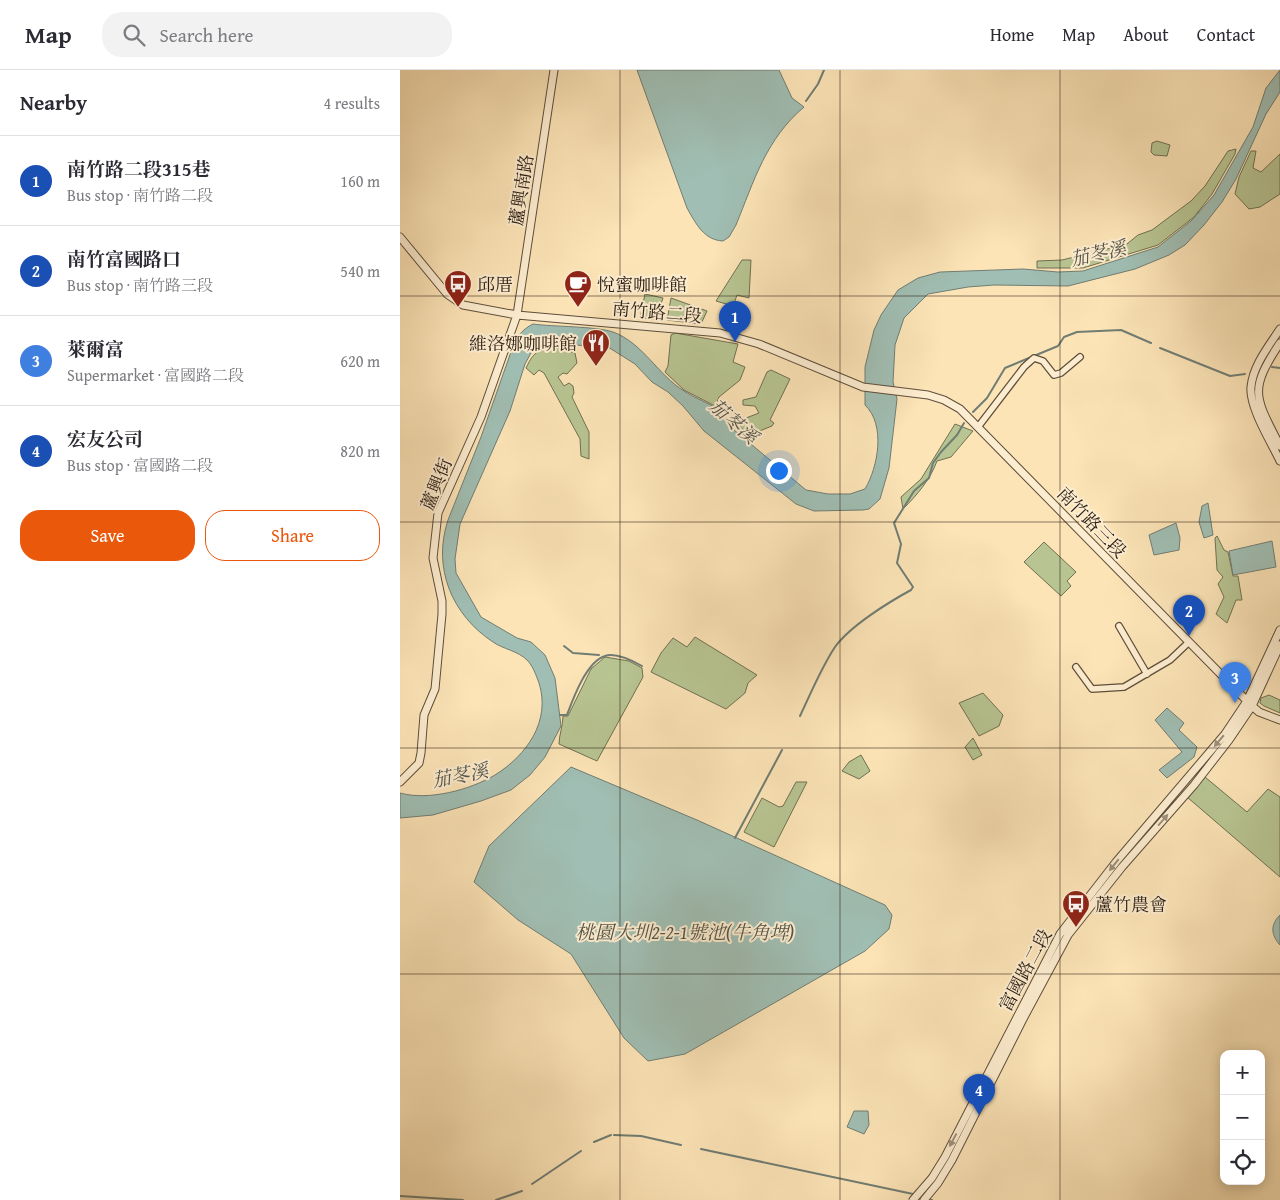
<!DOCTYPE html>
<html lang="en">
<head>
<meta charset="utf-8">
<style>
  body { margin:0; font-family:"Gentium Book Plus","Noto Serif TC",serif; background:#f2f2f3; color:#2b2b33 }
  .controls { position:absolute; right:15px; bottom:15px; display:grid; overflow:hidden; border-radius:10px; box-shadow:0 2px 12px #0003 }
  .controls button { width:45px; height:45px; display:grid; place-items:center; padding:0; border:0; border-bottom:1px solid #e1e1e2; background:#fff; color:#2b2b33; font:25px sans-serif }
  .you { position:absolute; left:378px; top:400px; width:18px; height:18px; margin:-12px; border:4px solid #fff; border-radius:50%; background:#1a73e8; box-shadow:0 0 0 8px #1a73e833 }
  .badge { display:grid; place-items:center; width:32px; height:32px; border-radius:50%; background:#ea580c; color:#fff; font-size:16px; font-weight:700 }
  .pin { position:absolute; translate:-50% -41px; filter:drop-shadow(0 1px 2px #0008) }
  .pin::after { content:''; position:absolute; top:26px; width:18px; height:15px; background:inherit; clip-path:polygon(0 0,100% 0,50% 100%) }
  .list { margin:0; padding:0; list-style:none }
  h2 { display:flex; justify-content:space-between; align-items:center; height:65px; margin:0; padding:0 20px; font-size:21px }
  h2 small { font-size:16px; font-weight:400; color:#7c7c81 }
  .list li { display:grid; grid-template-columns:32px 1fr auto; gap:15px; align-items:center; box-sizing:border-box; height:90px; padding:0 20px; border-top:1px solid #e1e1e2 }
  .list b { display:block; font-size:19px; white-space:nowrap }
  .list p { margin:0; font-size:16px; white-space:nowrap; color:#7c7c81 }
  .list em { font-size:16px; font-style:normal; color:#7c7c81 }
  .actions { display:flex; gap:10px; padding:15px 20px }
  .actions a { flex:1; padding:11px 0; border:1px solid #ea580c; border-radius:20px; text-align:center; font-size:18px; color:#ea580c }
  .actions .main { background:#ea580c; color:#fff }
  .icon { flex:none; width:28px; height:28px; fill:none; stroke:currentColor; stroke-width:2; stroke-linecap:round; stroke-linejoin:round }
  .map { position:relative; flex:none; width:880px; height:1130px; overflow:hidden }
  header { display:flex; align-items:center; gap:30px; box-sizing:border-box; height:70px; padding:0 25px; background:#fff; border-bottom:1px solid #e1e1e2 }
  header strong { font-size:24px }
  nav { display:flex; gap:28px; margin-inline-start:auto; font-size:18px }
  .search { width:350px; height:45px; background:#f2f2f3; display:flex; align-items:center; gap:12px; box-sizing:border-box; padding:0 18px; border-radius:20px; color:#7c7c81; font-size:19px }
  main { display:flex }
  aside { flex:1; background:#fff }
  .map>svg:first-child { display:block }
  .green { fill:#b8c593; stroke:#707052 }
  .water { fill:#a0beb3; stroke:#707d73 }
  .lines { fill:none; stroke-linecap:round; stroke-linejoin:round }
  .stream { stroke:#707d73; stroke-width:2 }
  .minor-casing { stroke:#5e4e3b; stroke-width:8 }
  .tertiary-casing { stroke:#5e4e3b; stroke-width:9 }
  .minor { stroke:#fdedd0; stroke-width:5.5 }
  .tertiary { stroke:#fdedd0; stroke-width:7 }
  .oneway { fill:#9e8f7a }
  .grid { fill:none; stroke:#291c12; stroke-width:1; stroke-opacity:0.55 }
  .labels { text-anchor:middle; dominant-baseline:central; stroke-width:4; stroke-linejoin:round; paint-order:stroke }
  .street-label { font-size:18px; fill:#291c12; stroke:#fdedd0 }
  .poi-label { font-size:18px; fill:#291c12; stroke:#fdedd0; text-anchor:start }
  .water-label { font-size:19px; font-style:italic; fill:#53554a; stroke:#fdedd0 }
</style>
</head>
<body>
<header>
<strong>Map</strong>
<div class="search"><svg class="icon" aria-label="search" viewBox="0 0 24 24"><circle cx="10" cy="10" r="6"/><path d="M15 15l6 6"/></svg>Search here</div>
<nav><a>Home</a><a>Map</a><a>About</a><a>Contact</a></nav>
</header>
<main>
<aside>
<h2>Nearby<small>4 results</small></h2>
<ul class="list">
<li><span class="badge" style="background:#1a4fb4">1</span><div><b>南竹路二段315巷</b><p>Bus stop · 南竹路二段</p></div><em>160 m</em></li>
<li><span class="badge" style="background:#1a4fb4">2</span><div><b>南竹富國路口</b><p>Bus stop · 南竹路三段</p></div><em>540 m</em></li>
<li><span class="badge" style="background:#3f7fe0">3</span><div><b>萊爾富</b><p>Supermarket · 富國路二段</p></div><em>620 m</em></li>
<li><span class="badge" style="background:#1a4fb4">4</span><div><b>宏友公司</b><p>Bus stop · 富國路二段</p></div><em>820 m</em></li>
</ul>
<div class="actions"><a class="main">Save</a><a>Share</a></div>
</aside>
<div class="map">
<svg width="880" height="1130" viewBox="0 0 880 1130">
  <rect width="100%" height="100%" fill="#fce4b7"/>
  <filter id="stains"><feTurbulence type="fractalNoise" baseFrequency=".004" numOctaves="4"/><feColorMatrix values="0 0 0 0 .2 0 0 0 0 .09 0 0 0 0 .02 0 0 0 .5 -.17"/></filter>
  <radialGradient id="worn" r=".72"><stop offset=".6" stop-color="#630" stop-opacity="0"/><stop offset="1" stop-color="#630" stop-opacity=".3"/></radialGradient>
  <!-- green -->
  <path class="green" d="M757,71l13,4 -3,11 -13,-1 -3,-3 1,-9z
    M836,79l-1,5 -23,40 -18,23 -36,28 -75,23h-46v-7l25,-1 65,-16 11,-9 14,-5 39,-29 14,-15 23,-35z
    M851,81h5l-3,17 8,4 19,-18v40l-20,13 -11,2 -14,-15 4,-17z
    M342,190h9l-2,38 -12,-3 -4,11 -17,-5z
    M245,224l18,4 -7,21 -16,-1z
    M271,228l36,13 -6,13 -34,-4z
    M275,263l63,11 -5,18 12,5 -5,13 -21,17 -4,9 -31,-16 -19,-18 3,-6 3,-31z
    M159,278l16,5 2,10 -10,11 -4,-1 -5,4 6,9 5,-3 4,3 1,7 -2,4 17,35v27l-8,-3 -1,-17 -36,-66 -5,-3 -5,5 -8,-7c9,-19 13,-18 33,-20z
    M371,300l19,9 -20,41 4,3 -2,3 -15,6 -7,-5 -4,5 -13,-11 2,-3h11l13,-5 -4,-7 -12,-1v-5l13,-3 11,-25z
    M555,354l18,7 -22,26 -14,4c-7,19 -20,34 -34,48l-2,-12 20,-18z
    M817,466l7,14 4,2 5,24h5l4,24h-6l-9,23 -11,-9 8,-17 -6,-13 5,-7 -6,-7 -2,-32z
    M644,472l32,30 -9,9 4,5 -10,10 -37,-34z
    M295,567l62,38 -9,8 -3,10 -19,16 -75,-37 10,-19 12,-15 14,9z
    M205,587l24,4 13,7 1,9 -46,84 -38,-17c0,-9 4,-18 4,-28h5l23,-47z
    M583,623l20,22 -4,11 -20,10 -20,-33z
    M869,625l11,5v13l-16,-7 -4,-3 1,-5z
    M573,668l9,17 -9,5 -8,-13z
    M461,685l9,16 -11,8 -17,-8 7,-9z
    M805,707l42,35 21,-23 12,8v80l-93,-80z
    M396,712h11l-33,65 -30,-15 18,-34 17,9 4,-1z"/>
  <!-- water -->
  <path class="water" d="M237,0h142l13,28 12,9c-38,32 -50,74 -68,118l-7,12 -6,4c-19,-1 -27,-17 -36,-33z
    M880,0v22l-14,22 -30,65 -14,23 -18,23 -19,20 -16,10 -34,14 -67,17 -74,-1 -26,2 -40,7 -24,24 -9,27 -2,37 4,17 -8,69 -9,31 -11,10 -6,1 -49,1 -18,-7 -92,-73 -21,-25 -15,-14 -16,-10 -17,-18 -27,-17 -50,-3 -20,4 -7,5 -6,11 -15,47 -50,113 -5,35 1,14 25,44 36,21 14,4 14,13 10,23 6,48 -16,31 -15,18 -19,15 -30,11 -48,14 -33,3v-25c28,8 70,-3 95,-18 32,-20 56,-54 44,-92 -3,-8 -6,-17 -12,-23 -9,-9 -24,-11 -34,-18 -41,-27 -61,-74 -45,-122l33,-83 31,-88c5,-12 9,-19 21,-25 21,3 62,2 80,8 30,11 45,43 71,59 20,13 39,14 50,39l72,60 22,4h22l15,-5c13,-22 21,-64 0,-84v-38l9,-37 7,-15 17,-25 20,-12 22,-6 83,-3 35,3 25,-1 75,-24 33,-26 23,-26 39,-68 13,-39z
    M808,433l5,32 -9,3 -5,-16 3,-16z
    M776,453l4,15 -1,12 -25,5 -5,-20z
    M872,471l4,26 -43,8 -4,-24z
    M767,638l17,15 -5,7 18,17 -3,10 -27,21 -8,-8 23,-18 -27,-32z
    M171,697l126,53 188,85 7,10 -3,14 -24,22 -180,103 -37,7 -24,-23 -53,-84 -53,-34 -44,-38 15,-36z
    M880,845v30c-9,-10 -10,-20 0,-30z
    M454,1041h14l1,14 -5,9 -17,-7z"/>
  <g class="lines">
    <!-- stream -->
    <path class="stream" d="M406,31l12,-17 6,-14
      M760,278l70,28 15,-2
      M872,297l8,1
      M573,342l14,-14 18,-30 53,-22 6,-9 13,-5 44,-2 30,13
      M164,576l9,7 26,2
      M160,645h7c6,-16 19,-53 38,-59 11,-4 28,5 37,10
      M400,646c11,-23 21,-48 35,-69 15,-21 54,-45 76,-57l2,-3 -16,-24 4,-19 -7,-21 20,-32 15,-13 4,-15 8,-11 16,-17 7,-12
      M335,768l47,-88
      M214,1065l27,1 40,9
      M194,1072l17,-7
      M301,1079l212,45
      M132,1114l49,-33
      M0,1126l63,4
      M96,1130l26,-9
      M530,1130h2"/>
    <defs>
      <path id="minor" d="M578,357l46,-60 10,-9 9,3 11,14 7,-2 19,-16
        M719,556l28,48
        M676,597l16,22 32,-2 46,-27 19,-18"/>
      <path id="tertiary" d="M0,167l47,57 16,11 54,10 203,18 39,11 104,43 65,8 16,5 16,9 292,297 7,6 21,8
        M880,259c-11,17 -27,36 -29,58 -2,20 20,55 29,74
        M880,273c-32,48 -25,54 0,103
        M0,712l19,-19 2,-10 3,-38 11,-26 7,-75v-13l-9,-43 5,-45 43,-96 36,-102 37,-245
        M513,1130l19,-22 13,-21 115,-223 56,-72 109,-128 22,-33 33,-71
        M524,1130l14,-17 14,-23 71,-141 45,-84 54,-68 72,-82 35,-45 23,-34 28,-61"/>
    </defs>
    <!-- minor casing -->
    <use href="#minor" class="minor-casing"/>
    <!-- tertiary casing -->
    <use href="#tertiary" class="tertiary-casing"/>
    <!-- minor -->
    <use href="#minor" class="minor"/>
    <!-- tertiary -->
    <use href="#tertiary" class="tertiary"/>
  </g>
  <!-- one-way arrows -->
  <defs><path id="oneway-solid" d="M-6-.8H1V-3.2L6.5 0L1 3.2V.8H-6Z" transform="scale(1.25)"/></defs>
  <g class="oneway">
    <use href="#oneway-solid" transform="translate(819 671) rotate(130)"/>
    <use href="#oneway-solid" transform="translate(763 750) rotate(-49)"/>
    <use href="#oneway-solid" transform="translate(714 795) rotate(129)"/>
    <use href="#oneway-solid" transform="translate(553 1070) rotate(118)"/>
  </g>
  <!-- grid -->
  <path class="grid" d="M220,0v1130M440,0v1130M660,0v1130M0,226h880M0,452h880M0,678h880M0,904h880"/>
  <!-- icons -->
  <defs>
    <symbol id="bus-pin" viewBox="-11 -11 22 30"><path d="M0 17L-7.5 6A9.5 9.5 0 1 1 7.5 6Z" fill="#8f2418" stroke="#fdedd0"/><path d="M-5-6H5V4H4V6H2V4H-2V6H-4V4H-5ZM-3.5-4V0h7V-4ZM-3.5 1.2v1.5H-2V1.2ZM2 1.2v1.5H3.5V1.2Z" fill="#fff"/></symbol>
    <symbol id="cafe-pin" viewBox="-11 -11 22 30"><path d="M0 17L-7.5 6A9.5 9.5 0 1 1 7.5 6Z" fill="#8f2418" stroke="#fdedd0"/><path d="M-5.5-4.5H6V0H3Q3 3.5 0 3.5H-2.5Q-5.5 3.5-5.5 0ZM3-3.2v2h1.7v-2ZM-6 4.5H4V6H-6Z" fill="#fff"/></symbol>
    <symbol id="restaurant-pin" viewBox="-11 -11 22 30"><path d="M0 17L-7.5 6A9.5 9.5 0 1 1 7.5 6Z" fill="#8f2418" stroke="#fdedd0"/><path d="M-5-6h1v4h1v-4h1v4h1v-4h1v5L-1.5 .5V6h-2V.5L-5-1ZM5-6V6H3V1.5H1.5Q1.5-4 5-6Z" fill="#fff"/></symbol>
  </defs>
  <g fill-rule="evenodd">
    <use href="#bus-pin" x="42" y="198" width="32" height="43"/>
    <use href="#cafe-pin" x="162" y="198" width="32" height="43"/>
    <use href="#restaurant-pin" x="180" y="257" width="32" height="43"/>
    <use href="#bus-pin" x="660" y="818" width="32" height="43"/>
  </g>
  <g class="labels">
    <!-- street labels -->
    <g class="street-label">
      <text transform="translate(121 120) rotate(-81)">蘆興南路</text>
      <text transform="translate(257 242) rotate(5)">南竹路二段</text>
      <text transform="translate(36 414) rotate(-68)">蘆興街</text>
      <text transform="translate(692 452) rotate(46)">南竹路三段</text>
      <text transform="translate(625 900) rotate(-62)">富國路二段</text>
    </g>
    <!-- poi labels -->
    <g class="poi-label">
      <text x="77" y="214">邱厝</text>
      <text x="197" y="214">悅蜜咖啡館</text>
      <text x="177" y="273" text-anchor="end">維洛娜咖啡館</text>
      <text x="695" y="834">蘆竹農會</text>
    </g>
    <!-- water labels -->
    <g class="water-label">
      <text transform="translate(698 183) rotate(-13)">茄苳溪</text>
      <text transform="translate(334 351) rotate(41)">茄苳溪</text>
      <text transform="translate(60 705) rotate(-11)">茄苳溪</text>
      <text x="285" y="862">桃園大圳2-2-1號池(牛角埤)</text>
    </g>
  </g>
  <rect width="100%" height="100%" filter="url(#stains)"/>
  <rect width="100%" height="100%" fill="url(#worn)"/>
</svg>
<div class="controls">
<button>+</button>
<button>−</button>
<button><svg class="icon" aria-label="locate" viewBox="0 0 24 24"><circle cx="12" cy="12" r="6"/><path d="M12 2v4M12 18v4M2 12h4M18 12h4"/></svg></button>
</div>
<div class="you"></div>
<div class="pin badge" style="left:335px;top:272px;background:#1a4fb4">1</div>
<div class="pin badge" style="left:789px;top:566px;background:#1a4fb4">2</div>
<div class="pin badge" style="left:835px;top:633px;background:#3f7fe0">3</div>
<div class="pin badge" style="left:579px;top:1045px;background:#1a4fb4">4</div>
</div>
</main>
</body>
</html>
